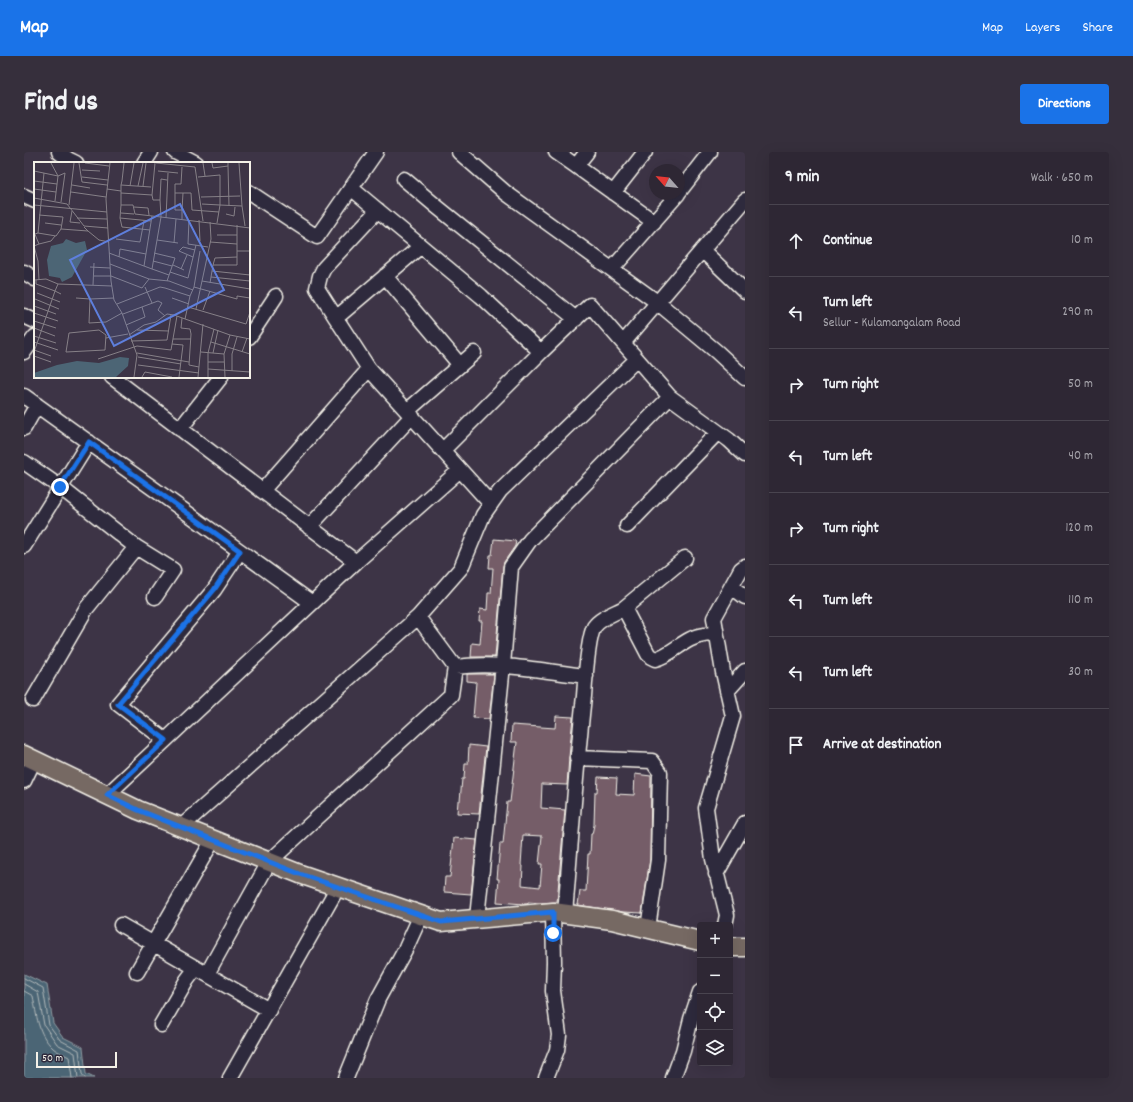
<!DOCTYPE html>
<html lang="en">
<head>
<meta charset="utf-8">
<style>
  body { margin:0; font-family:Dekko,sans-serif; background:#362f3c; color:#f1f3f6 }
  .controls { position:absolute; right:12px; bottom:12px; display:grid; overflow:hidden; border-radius:4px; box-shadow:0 4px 16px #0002 }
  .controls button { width:36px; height:36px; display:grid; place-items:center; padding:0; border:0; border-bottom:1px solid #49444f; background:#2e2734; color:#f1f3f6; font:20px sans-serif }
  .compass { position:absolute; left:625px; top:12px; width:36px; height:36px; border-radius:50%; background:#2e2734; box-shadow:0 4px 16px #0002; rotate:297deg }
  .scale { position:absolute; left:12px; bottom:10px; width:81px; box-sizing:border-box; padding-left:4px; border:2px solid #f4f1e8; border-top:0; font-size:11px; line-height:14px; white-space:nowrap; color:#f4f1e8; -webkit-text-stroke:3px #2f2a3d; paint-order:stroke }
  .stop { position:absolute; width:12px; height:12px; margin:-9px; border:3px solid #1a73e8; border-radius:50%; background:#fff }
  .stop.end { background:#1a73e8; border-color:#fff; box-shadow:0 1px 4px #0008 }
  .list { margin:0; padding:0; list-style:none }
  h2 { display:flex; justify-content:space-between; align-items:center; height:52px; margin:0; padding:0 16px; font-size:17px }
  h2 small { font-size:13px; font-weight:400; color:#a7a5ac }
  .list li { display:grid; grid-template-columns:26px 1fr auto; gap:12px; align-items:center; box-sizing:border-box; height:72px; padding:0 16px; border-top:1px solid #49444f }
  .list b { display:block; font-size:15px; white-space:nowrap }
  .list p { margin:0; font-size:13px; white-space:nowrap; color:#a7a5ac }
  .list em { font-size:13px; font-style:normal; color:#a7a5ac }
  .icon { flex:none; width:22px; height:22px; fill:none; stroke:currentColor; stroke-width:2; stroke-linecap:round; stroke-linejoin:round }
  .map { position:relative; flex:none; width:721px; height:926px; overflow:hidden; border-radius:4px }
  header { display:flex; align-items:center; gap:24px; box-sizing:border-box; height:56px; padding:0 20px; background:#1a73e8; color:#fff }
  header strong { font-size:19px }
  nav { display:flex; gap:22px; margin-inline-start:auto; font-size:14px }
  .intro { display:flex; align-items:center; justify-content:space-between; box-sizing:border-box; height:96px; padding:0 24px }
  h1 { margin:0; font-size:28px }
  .button { padding:10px 18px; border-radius:4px; background:#1a73e8; color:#fff; font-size:14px; font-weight:700 }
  main { display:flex; gap:24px; padding:0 24px }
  aside { flex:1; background:#2e2734; border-radius:4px; box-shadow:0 4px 16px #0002 }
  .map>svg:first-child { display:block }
  .water { fill:#4c6575; stroke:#8f9da3 }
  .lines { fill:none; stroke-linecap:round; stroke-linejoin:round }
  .shore { stroke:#b1b9ba; stroke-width:1 }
  .building { fill:#755d68; stroke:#f4f1e8; fill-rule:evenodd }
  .minor-casing { stroke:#f4f1e8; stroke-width:17 }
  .major-casing { stroke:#f4f1e8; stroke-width:21 }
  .minor { stroke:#2f2a3d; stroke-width:14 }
  .major { stroke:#766964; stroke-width:18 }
  .route { stroke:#1a73e8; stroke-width:5 }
  .inset-road { fill:none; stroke:#868087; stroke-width:1 }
  .view { fill:#5e7fdd; fill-opacity:0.15; stroke:#5e7fdd; stroke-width:2 }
  .inset-edge { fill:none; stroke:#f4f1e8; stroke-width:2 }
</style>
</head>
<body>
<header>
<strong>Map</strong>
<nav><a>Map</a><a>Layers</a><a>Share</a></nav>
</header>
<div class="intro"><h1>Find us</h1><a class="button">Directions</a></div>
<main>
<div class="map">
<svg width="721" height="926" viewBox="0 0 721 926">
  <rect width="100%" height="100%" fill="#3d3446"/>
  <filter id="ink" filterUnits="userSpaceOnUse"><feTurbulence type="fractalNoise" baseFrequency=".025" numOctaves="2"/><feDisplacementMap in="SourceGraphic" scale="8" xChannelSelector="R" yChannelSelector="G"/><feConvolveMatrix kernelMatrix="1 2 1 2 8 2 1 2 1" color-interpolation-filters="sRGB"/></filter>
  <g filter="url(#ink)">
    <!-- water -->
    <path class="water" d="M0,822l23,11 6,38 10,14 20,10 3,27 8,4h-70z"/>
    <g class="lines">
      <!-- shore -->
      <path class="shore" d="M0,826l19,10 6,37 11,15 19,10 3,24 3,4
        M0,832l14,8 6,33 13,19 18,9 3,25
        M0,839l9,5c4,20 4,37 20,52 4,4 11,6 16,9l3,21"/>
    </g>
    <!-- building -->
    <path class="building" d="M470,387l22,2 -1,5 -11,16 -1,4 -8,91h-24l1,-14 8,1 2,-23h-3l1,-12 7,1 1,-17h3l2,-25h-4l1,-13h2z
      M443,522h27l-5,45 -16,-1 3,-36 -9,-1z
      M532,564l17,1 -4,40 -2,28 -25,-1 -1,24 24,2 -8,92 -17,1 -12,-1v2h-4l-27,-2 2,-23h-2l3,-35h3l4,-42h3l7,-60h-6l1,-17 43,3zM499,683l19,1 -3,28h3l-2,23 -18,-2 1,-19 -2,-1z
      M445,593l17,2 -7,67 -22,-1 1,-12h2l2,-22h2l1,-15h3z
      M611,622l16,2 -1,83 -8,54 -19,-1 -45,-7 2,-14h6l2,-37h2l1,-20h1l2,-9 1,-33h2l1,-15 19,1 -1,16 18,1z
      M430,686l23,2 -6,54 -27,-2 1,-15h5z"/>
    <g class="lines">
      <defs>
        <path id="minor" d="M35,0l9,7
          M151,0l21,11
          M435,0l47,41 151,109 60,50 28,26
          M532,0l20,14
          M563,0l-11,14 78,56
          M42,11l2,-4 8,4
          M120,11l7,-11
          M380,27l32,27 140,113
          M327,36l130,108 60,56 -98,98
          M225,40l68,45 59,-85
          M655,40l31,-40
          M589,41l32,-41
          M0,44l11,5
          M354,58l-54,58 -4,8 -3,12 19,30 85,-72
          M678,98l43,41
          M588,117l66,-75
          M0,120l11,7
          M361,124l75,89
          M0,164l11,5
          M312,166l33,51
          M225,185l27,-41
          M0,200l11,-15
          M517,200l49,-47 33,38
          M0,244l137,98 151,109
          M646,245l-47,-54 122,-143
          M383,259l67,-58
          M0,276l13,-23
          M156,277l41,-52
          M0,310l36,25 76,60 -50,62 -53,91
          M238,339l107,-122 122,135
          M603,374l91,-94
          M285,375l103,-111
          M0,394l65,-104
          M112,395l37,23 -18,27
          M332,410l104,-92
          M708,435l13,10
          M600,456l61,-50
          M431,515c43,-6 87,4 131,9
          M703,539l18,-20
          M141,588l-47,-36 96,-114 26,-39
          M553,606l75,3 8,11 -2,88 -10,68
          M0,629l10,-21
          M83,643l249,-233 -244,-185
          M157,675l237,-210 43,-49 22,-53 17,-24 137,-132
          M692,722l29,-51
          M541,762c6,-73 11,-146 19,-218 1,-14 4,-58 10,-69 6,-9 21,-14 30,-19l24,46 3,3 4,2c17,-4 30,-22 49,-24 4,-1 9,0 13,1
          M453,766l26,-253 8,-98 19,-27 140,-143 59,43 16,15
          M97,773l148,85
          M701,773l2,-10 -14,-56 -7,-51 27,-92 -10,-44 -9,-54 27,-49 4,-3
          M113,820l76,-132
          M183,822l62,-112 182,-167 4,-28 -37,-50
          M137,873l26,-45 9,-12
          M206,926l108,-191
          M322,926l32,-79 28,-51 15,-33
          M522,926l11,-28 2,-15 -6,-44 1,-29 -1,-50
          M649,926l10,-27 8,-32 9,-27"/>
        <path id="major" d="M0,603l114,55 162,64 141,48 112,-10 59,8 88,21
          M706,795h15"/>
      </defs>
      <!-- minor casing -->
      <use href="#minor" class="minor-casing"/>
      <!-- major casing -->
      <use href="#major" class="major-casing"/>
      <!-- minor -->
      <use href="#minor" class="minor"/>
      <!-- major -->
      <use href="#major" class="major"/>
    </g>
  </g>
  <g class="lines" filter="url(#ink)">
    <!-- route -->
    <path class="route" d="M36,335l29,-45 151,109 -26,39 -96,114 48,36 -59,55 31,15 162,64 141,48 112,-10v21"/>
  </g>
  <!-- overview -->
  <g transform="translate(10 10)">
    <rect width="216" height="216" fill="#3d3446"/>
    <path d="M32,77l10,4 9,-2 2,9 -15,27 -10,5 -2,-4 -11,-2 -2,-16 4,-14 12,-3zM86,195l9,1 -1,8 -12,11h-82v-4l23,-8 20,-4 22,2z" fill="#4c6575"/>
    <path class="inset-road" d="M17,1l7,13 -3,25M45,1l3,19 25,3M51,1l24,3M76,1l-4,36 5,82 3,19 8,13 15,42 -3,22M122,1l39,4 8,54M169,1l2,13M178,1l1,5 15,-2v-3M205,1l3,43M194,4l1,40M48,8l18,1M0,9l24,5 7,-3 -4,29M124,9l20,2M48,15l26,3M164,15l22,-2v30l22,1 3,20M0,19l23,3M38,23l18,3M87,23l30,2M96,24l4,-23M104,24l5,-23M109,24l3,-23M0,27l22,3M73,27l14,2M37,30l35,5M87,31l31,2 1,5h7l1,17 -26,-3 -2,-9h-12v-20l1,-4 2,-18M141,31h16l1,17 27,2M118,33l3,-32M167,35l39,-1M0,36l33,6 17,22 24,2M126,38l1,-21 6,1M168,42l18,1 -3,18M0,43l73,7M35,43l5,-42M87,43l-1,13 31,3M100,45l14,1 1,7M148,48l1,-17M38,49l-2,11 10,1M87,51l13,1M192,52l8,2 1,-9M5,53l24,2 -2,12M43,56l30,1M86,56l2,9 28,3M132,56l2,-45M148,57v-9h-7v-26h6l1,-17M155,58l-1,24 20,3M165,58l1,21M11,61l16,2M54,69l11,9 10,2M0,70l5,12 -5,2M4,71l18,3 5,-7 27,2 -4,-4M1,72l3,-1 6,-60M183,73h20M82,77l24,3 4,-21M123,78l21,3M176,80l27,2M140,81l2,-24M5,82l12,-3 4,-5M0,84l4,15 1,19M203,89h13M75,91l43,16 9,-52 89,11M120,91l21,5 -8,23M85,95l1,-8 26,5M159,95l-14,-6 4,-4 12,3M119,99l19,5M76,102l39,15 20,2 24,9M139,103l11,5M179,103l2,-7 22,-1M110,104l8,-50M56,105l20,1M118,107l17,6M147,107l6,-14M178,109l1,-6h24v-40M136,110l18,6 8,-33M60,114h17l31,12 7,-9M177,115l39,4M0,118l12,-1 12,5M168,119l48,8M176,121l2,-12 38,4M59,123l1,-22M111,125l7,16M160,125l6,-36M3,131l23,9M27,132l-6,-3 3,-7 54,2M156,134l4,-9 43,12v-3l13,2M42,136l14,1M80,136l-24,1 -1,24 17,-1 16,-9M138,136l17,6M1,137l24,10M83,142l43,-17 5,1 25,8 -5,23M0,144l22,8M154,145l58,17 4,-12M162,147l15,-70 -1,-17M169,148l7,-19M0,151l24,8M89,152l35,-13 4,2 -4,7 7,6M148,156l-1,10 9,1 1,5 -2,31 10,2M0,159l22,7M92,163l19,-8 -3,-10M0,166l21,8M65,168l7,5 -1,15 -39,2 3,-19zM103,168l32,1M95,173l15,-10 12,-3 11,-8 7,1 56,20 20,4M0,174l22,7M72,176l22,-4M139,177h18M97,179l36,-1 4,-25M0,180l24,8M177,180l39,12M138,182l11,1 -4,32M0,188l17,6M0,190l21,-61 -19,-7v-4M167,190l23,2M208,190l5,-14M103,191l52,9M179,191l5,-23M0,194l17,6M104,195l43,7M64,197l39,-13 34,4 6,-34M174,200h16M104,203l61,8M174,207l42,3M198,209v-17l5,-17M108,215l3,-5 27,5M164,215l5,-53M174,215v-24l6,-24M191,215l-1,-23 6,-19"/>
    <path class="view" d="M146,42l44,86 -110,56 -44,-86z"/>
    <rect width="216" height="216" class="inset-edge"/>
  </g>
</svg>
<div class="controls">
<button>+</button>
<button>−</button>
<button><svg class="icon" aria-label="locate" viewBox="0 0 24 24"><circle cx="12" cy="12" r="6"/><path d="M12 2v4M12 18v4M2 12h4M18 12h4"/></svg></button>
<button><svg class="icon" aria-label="layers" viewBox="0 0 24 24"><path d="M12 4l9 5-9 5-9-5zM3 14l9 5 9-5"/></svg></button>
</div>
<svg class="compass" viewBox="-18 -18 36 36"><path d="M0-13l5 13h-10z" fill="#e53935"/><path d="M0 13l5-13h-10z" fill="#a7a5ac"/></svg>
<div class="scale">50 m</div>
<div class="stop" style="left:529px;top:781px"></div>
<div class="stop end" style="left:36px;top:335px"></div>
</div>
<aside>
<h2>9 min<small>Walk · 650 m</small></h2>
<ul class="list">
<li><svg class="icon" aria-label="ahead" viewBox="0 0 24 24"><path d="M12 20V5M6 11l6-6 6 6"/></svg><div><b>Continue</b></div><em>10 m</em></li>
<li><svg class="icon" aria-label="left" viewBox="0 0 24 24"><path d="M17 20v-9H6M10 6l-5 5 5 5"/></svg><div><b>Turn left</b><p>Sellur - Kulamangalam Road</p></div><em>290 m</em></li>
<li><svg class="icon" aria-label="right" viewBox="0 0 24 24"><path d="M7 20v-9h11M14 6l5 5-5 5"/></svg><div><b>Turn right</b></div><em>50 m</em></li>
<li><svg class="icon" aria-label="left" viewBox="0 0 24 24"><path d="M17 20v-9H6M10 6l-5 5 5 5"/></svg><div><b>Turn left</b></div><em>40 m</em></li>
<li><svg class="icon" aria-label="right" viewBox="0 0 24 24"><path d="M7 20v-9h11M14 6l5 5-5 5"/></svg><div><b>Turn right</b></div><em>120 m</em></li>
<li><svg class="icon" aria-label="left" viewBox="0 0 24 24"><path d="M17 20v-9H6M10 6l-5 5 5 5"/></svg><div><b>Turn left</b></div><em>110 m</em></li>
<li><svg class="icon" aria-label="left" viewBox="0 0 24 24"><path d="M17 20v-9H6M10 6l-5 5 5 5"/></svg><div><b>Turn left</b></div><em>30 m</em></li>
<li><svg class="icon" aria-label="arrive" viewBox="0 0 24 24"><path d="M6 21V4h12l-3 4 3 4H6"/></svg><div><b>Arrive at destination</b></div></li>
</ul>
</aside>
</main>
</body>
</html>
